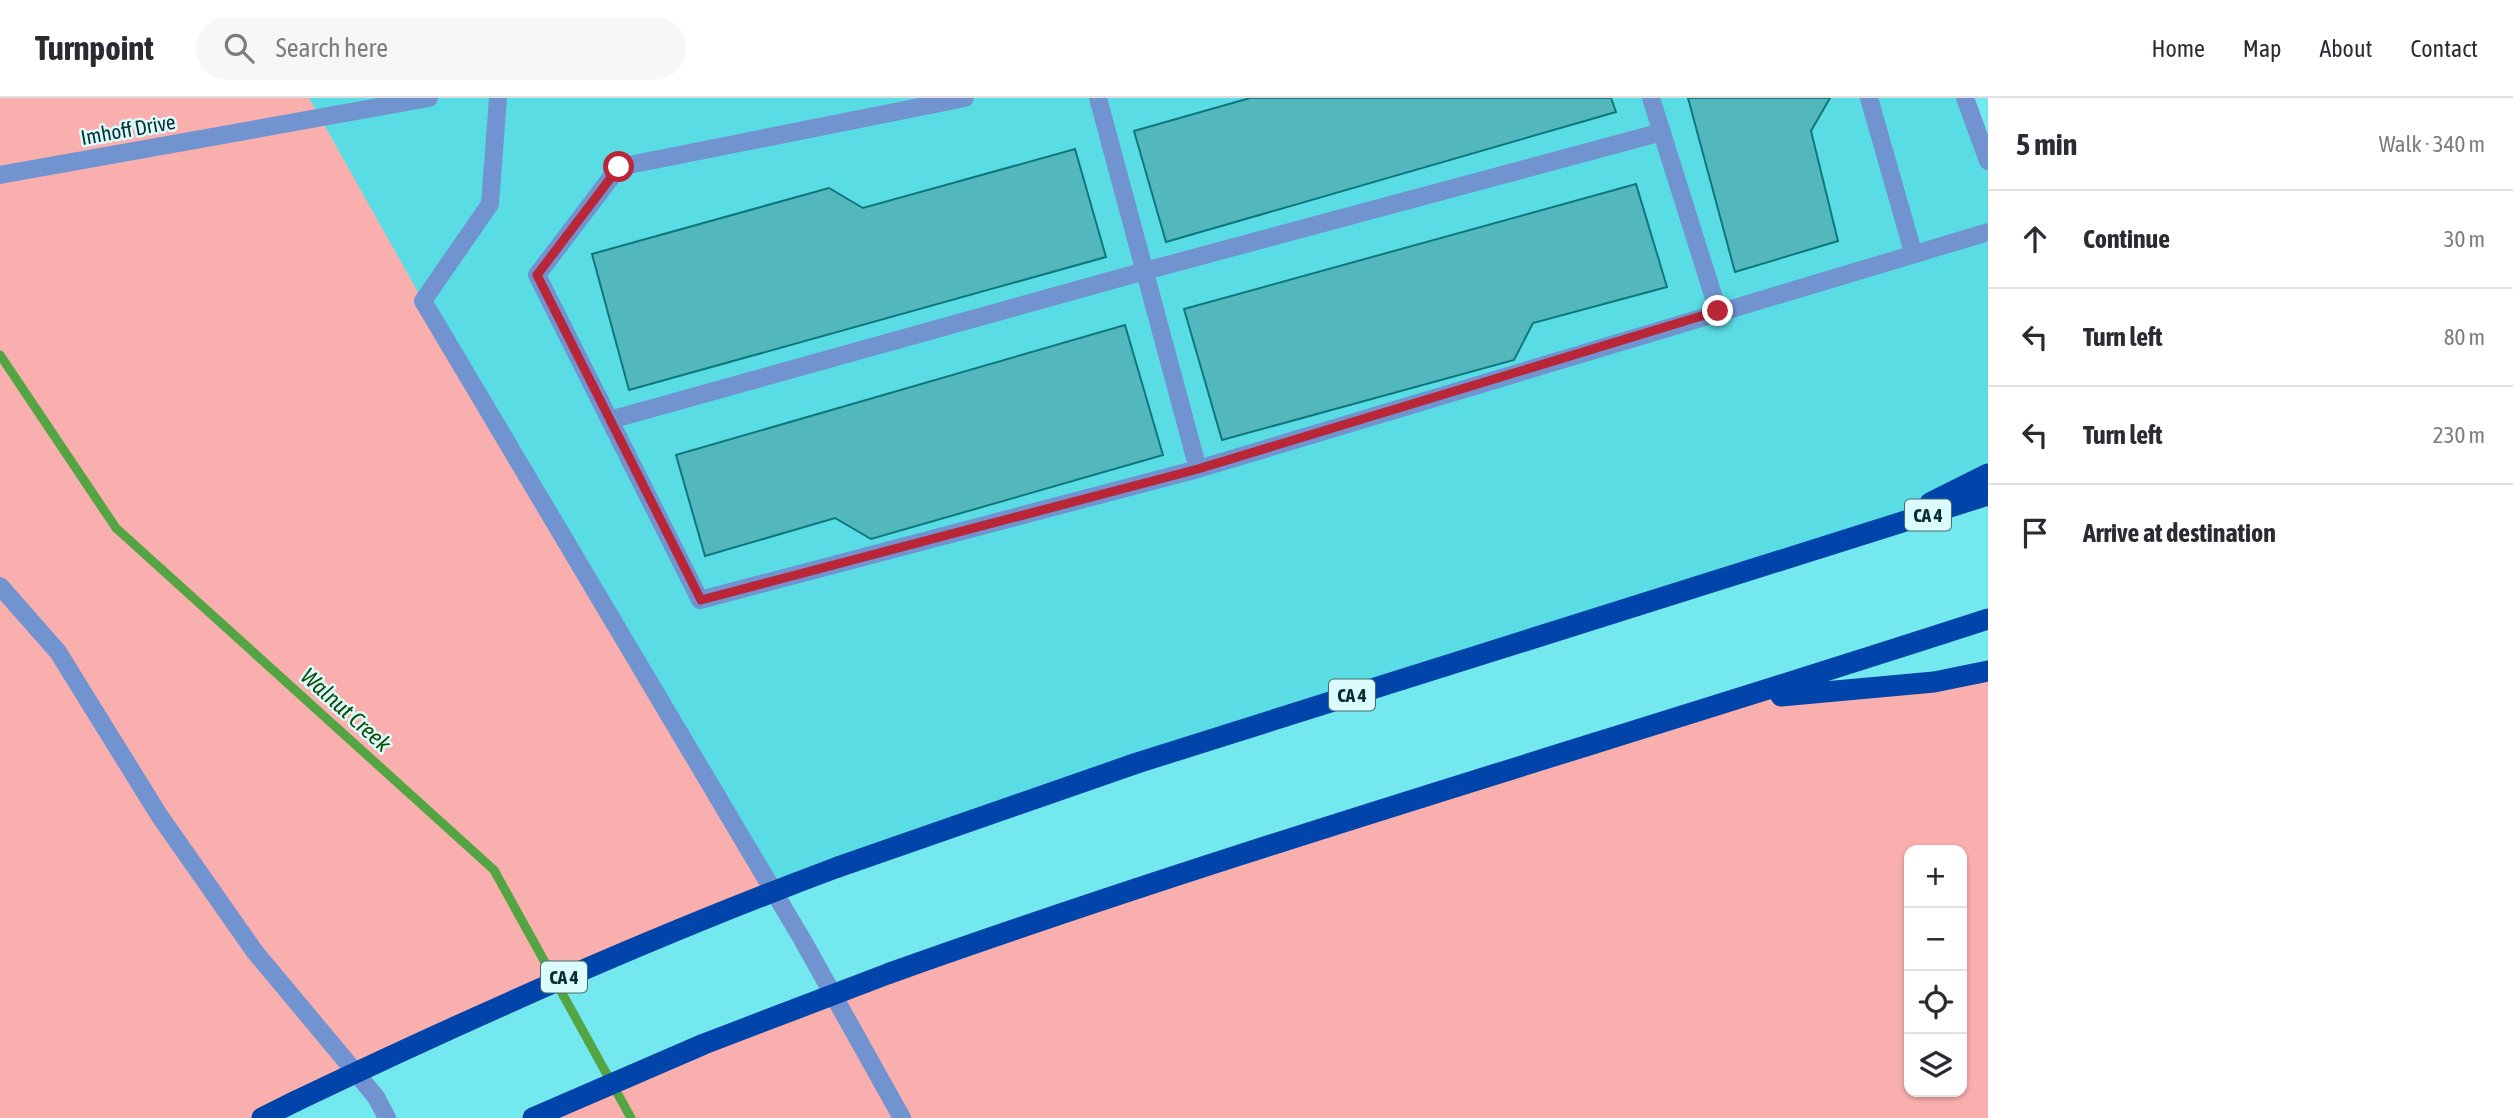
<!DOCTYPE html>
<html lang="en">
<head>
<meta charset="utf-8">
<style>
  body { margin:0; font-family:"Asap Condensed",sans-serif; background:#f7f7f7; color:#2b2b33 }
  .controls { position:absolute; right:21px; bottom:21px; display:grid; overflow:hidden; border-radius:14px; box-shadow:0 2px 5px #0004 }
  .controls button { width:63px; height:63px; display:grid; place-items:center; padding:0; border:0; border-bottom:2px solid #e1e1e2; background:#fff; color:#2b2b33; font:35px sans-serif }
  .stop { position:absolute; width:21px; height:21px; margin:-16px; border:5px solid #b82638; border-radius:50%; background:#fff }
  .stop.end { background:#b82638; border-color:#fff; box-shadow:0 2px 7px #0008 }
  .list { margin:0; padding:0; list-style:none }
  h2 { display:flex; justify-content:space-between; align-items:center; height:91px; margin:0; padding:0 28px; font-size:30px }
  h2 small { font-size:23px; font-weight:400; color:#7c7c81 }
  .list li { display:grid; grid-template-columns:46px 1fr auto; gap:21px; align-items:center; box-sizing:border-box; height:98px; padding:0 28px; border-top:2px solid #e1e1e2 }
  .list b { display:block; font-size:26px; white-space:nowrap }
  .list em { font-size:23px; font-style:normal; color:#7c7c81 }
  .icon { flex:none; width:38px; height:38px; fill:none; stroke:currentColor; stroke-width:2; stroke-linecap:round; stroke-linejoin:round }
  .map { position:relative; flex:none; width:1988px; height:1020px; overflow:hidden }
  header { display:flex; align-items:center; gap:42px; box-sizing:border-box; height:98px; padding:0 35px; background:#fff; border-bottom:2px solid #e1e1e2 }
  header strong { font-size:33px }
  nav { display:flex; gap:38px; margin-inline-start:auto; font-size:24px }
  .search { width:490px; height:63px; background:#f7f7f7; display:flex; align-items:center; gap:18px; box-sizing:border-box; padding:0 24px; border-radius:38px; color:#7c7c81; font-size:26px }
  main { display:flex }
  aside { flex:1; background:#fff }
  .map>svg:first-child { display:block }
  .built { fill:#5adce4 }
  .green { fill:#f9afad; fill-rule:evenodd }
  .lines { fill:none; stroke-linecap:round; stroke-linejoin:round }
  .stream { stroke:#52a542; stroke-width:9 }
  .building { fill:#52b8be; stroke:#0e777c; stroke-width:2 }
  .minor { stroke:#7194d0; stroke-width:18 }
  .highway { stroke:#0144aa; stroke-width:21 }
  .highway-bridge { stroke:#0144aa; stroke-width:21 }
  .route { stroke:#b82638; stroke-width:9 }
  .labels { text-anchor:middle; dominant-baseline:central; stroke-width:5; stroke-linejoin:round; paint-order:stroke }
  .shield { fill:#dcfbfc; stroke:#476c6e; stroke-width:2 }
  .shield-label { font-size:19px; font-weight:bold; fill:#072f31 }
  .street-label { font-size:21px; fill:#072f31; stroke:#dcfbfc }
  .water-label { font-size:23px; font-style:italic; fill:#144c06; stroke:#dcfbfc }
</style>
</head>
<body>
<header>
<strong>Turnpoint</strong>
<div class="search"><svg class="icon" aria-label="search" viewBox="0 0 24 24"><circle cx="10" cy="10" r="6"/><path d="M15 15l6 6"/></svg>Search here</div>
<nav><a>Home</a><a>Map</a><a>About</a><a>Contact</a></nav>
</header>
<main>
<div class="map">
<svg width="1988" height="1020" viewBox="0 0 1988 1020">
  <rect width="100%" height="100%" fill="#73e8ef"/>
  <!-- built -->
  <path class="built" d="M309,0h1656l23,63v334l-1215,397 -350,-591z"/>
  <!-- green -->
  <path class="green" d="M0,0h309l114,203 350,591 -511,226h-262z
    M1988,573v447h-1455l259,-108 949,-311zM1909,752h53v242h-53z"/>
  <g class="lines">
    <!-- stream -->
    <path class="stream" d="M0,257l116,173 378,342 137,248"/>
  </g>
  <!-- building -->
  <path class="building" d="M1250,0h361l5,14 -450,130 -32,-111z
    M1688,0h142l-19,33 27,110 -103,31z
    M1075,51l31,108 -477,133 -37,-136 237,-66 34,20z
    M1636,86l31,103 -134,36 -19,37 -292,80 -38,-131z
    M1125,227l38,130 -292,84 -36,-21 -130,38 -29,-101z"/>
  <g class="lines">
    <!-- minor -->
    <path class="minor" d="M498,0l-8,106 -67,97 379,638 100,179
      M965,0l-346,69 -82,108 163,325 498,-131
      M1098,0l100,371 790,-237
      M1651,0l67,213
      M1869,0l44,154
      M1965,0l23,63
      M0,77l429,-77
      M610,322l535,-149 517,-139
      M0,488l58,66 101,163 96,137 121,145 11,21"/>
    <!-- highway -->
    <path class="highway" d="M1930,405l58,-29
      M1781,598l153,-14 54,-11
      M838,769l299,-104 851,-268
      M890,875c362,-129 732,-235 1098,-354
      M262,1020l34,-17"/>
    <!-- highway-bridge -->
    <path class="highway-bridge" d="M296,1003c178,-85 357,-165 542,-234
      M533,1020l171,-74 186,-71"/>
  </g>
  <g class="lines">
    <!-- route -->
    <path class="route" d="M619,69l-82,108 164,325 497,-131 520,-158"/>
  </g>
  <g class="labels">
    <!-- shield labels -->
    <g class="shield">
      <rect x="1905" y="401.5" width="46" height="31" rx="5"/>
      <rect x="1329" y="581.5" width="46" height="31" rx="5"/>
      <rect x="541" y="863.5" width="46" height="31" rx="5"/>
    </g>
    <g class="shield-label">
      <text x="1928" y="417">CA 4</text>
      <text x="1352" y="597">CA 4</text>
      <text x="564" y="879">CA 4</text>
    </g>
    <!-- street labels -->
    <g class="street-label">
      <text transform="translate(128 31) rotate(-10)">Imhoff Drive</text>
    </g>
    <!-- water labels -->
    <g class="water-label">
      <text transform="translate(346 612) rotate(42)">Walnut Creek</text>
    </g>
  </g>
</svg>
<div class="controls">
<button>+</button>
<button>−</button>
<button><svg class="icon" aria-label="locate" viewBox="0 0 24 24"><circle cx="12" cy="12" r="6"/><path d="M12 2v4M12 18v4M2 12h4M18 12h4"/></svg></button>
<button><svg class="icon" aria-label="layers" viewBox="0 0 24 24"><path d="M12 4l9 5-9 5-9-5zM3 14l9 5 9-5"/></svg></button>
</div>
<div class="stop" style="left:619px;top:69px"></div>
<div class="stop end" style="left:1718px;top:213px"></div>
</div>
<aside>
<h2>5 min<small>Walk · 340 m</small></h2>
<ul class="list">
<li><svg class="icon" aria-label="ahead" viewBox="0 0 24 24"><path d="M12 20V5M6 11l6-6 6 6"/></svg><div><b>Continue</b></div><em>30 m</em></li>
<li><svg class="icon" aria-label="left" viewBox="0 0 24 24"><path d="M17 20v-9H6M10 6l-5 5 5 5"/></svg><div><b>Turn left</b></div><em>80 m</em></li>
<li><svg class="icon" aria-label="left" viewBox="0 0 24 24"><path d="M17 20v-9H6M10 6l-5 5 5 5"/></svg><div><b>Turn left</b></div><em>230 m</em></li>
<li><svg class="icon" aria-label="arrive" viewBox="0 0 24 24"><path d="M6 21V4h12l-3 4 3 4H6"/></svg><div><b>Arrive at destination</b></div></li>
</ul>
</aside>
</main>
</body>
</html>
